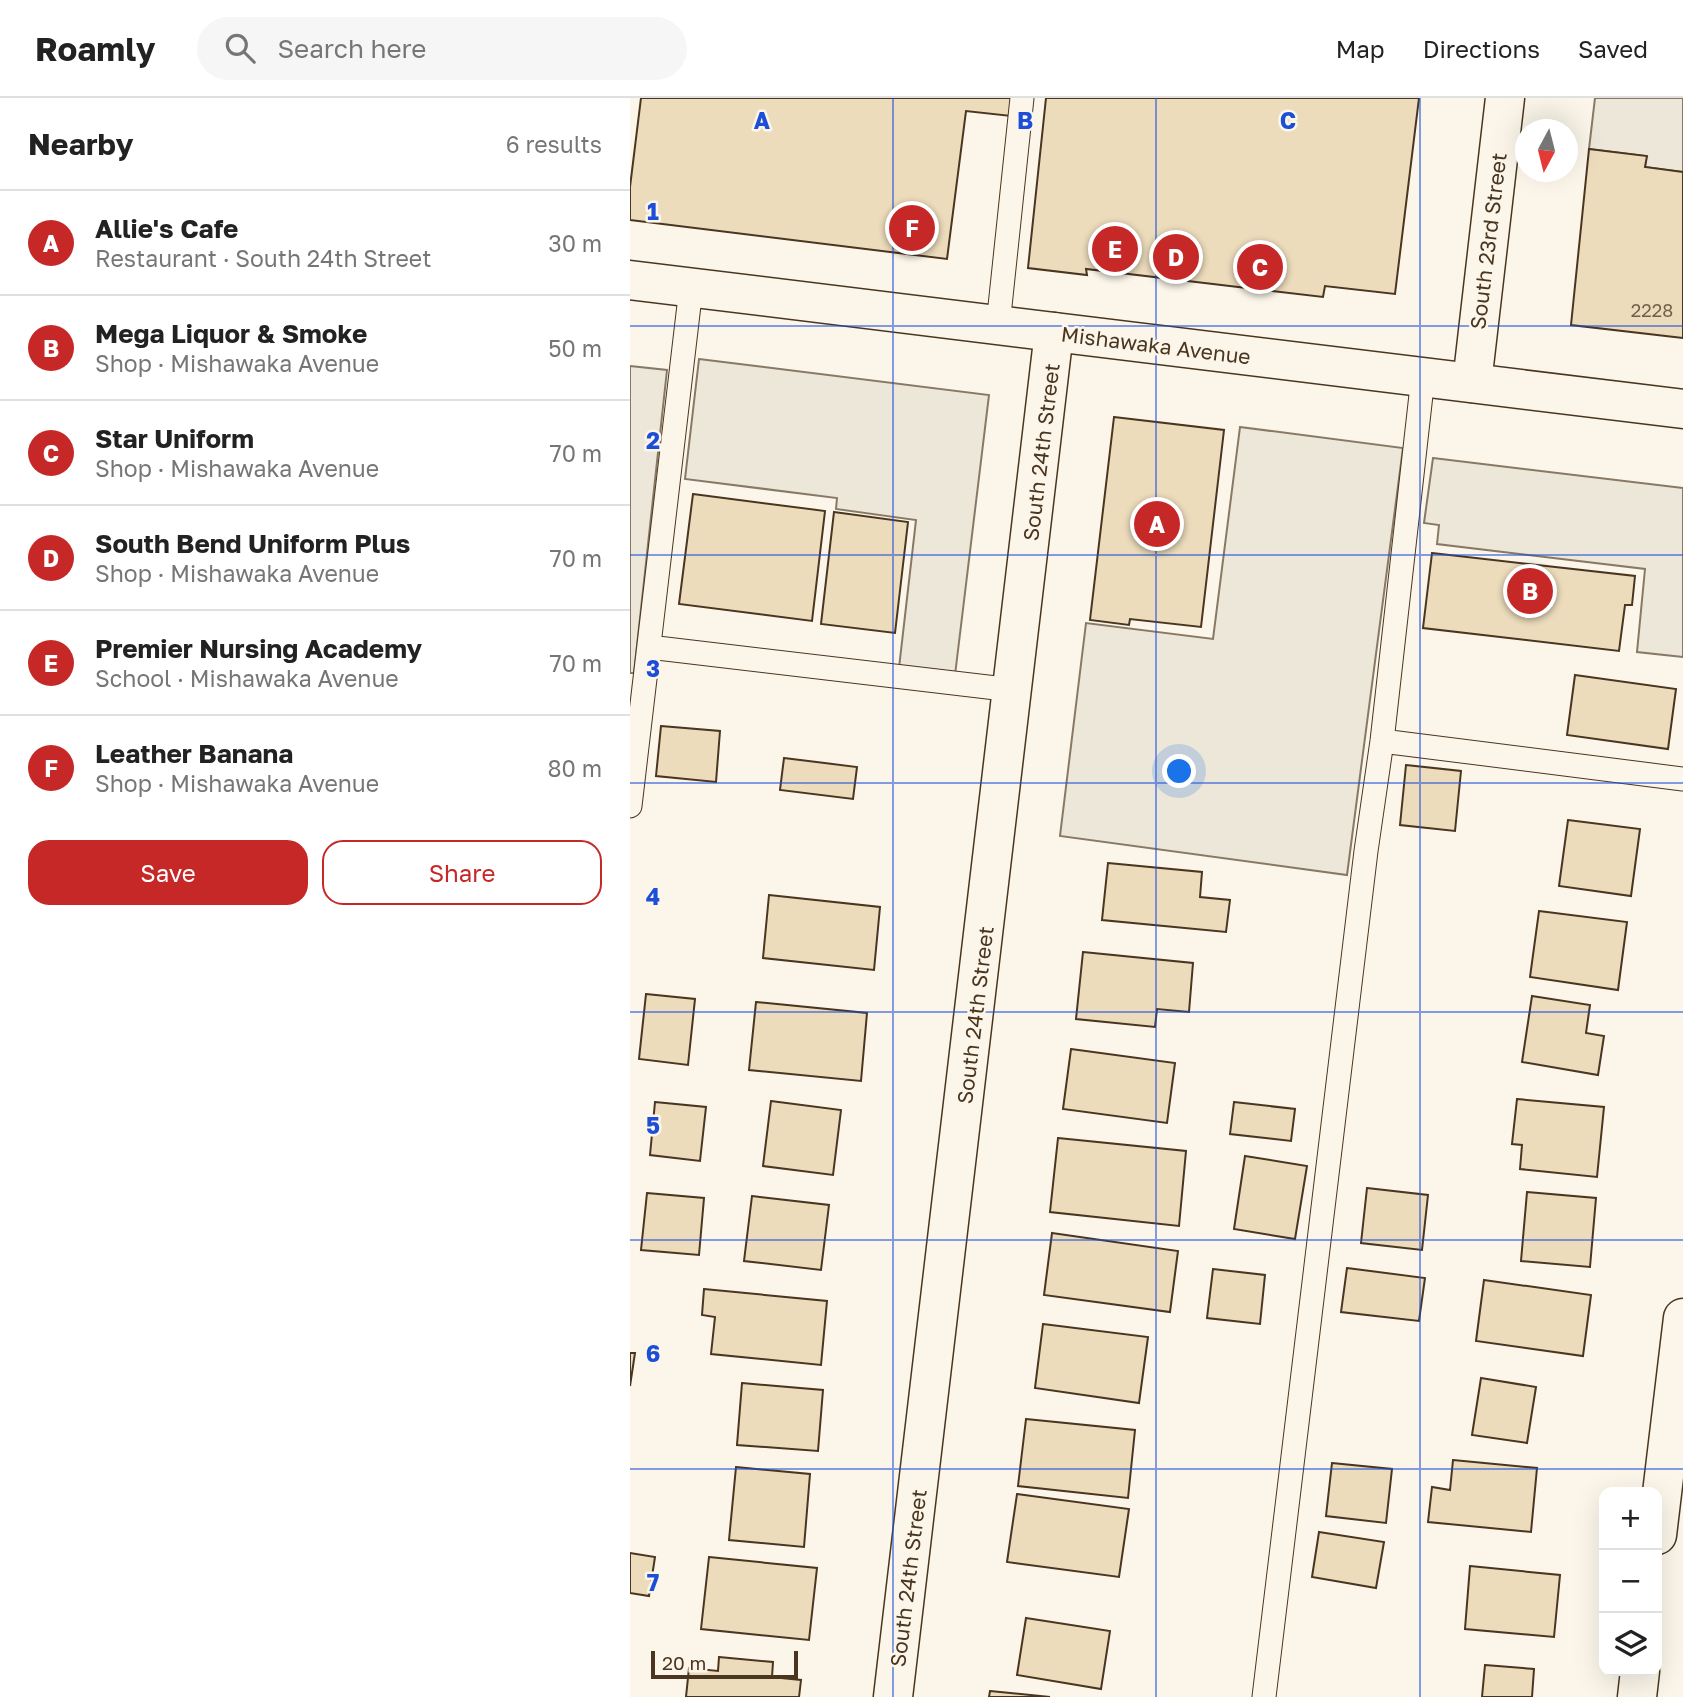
<!DOCTYPE html>
<html lang="en">
<head>
<meta charset="utf-8">
<style>
  body { margin:0; font-family:"Golos Text",sans-serif; background:#f6f6f6; color:#222 }
  .controls { position:absolute; right:21px; bottom:21px; display:grid; overflow:hidden; border-radius:14px; box-shadow:0 7px 28px #0002 }
  .controls button { width:63px; height:63px; display:grid; place-items:center; padding:0; border:0; border-bottom:2px solid #e0e0e0; background:#fff; color:#222; font:35px sans-serif }
  .compass { position:absolute; left:885px; top:21px; width:63px; height:63px; border-radius:50%; background:#fff; box-shadow:0 7px 28px #0002; rotate:187deg }
  .scale { position:absolute; left:21px; bottom:18px; width:147px; box-sizing:border-box; padding-left:7px; border:4px solid #4a3520; border-top:0; font-size:19px; line-height:24px; white-space:nowrap; color:#4a3520; -webkit-text-stroke:5px #fbf6e9; paint-order:stroke }
  .you { position:absolute; left:550px; top:674px; width:24px; height:24px; margin:-18px; border:5px solid #fff; border-radius:50%; background:#1a73e8; box-shadow:0 0 0 10px #1a73e833 }
  .badge { display:grid; place-items:center; width:46px; height:46px; border-radius:50%; background:#c62828; color:#fff; font-size:23px; font-weight:700 }
  .pin { position:absolute; translate:-50% -50%; border:4px solid #fff; box-shadow:0 2px 7px #0006 }
  .list { margin:0; padding:0; list-style:none }
  h2 { display:flex; justify-content:space-between; align-items:center; height:91px; margin:0; padding:0 28px; font-size:30px }
  h2 small { font-size:23px; font-weight:400; color:#767676 }
  .list li { display:grid; grid-template-columns:46px 1fr auto; gap:21px; align-items:center; box-sizing:border-box; height:105px; padding:0 28px; border-top:2px solid #e0e0e0 }
  .list b { display:block; font-size:26px; white-space:nowrap }
  .list p { margin:0; font-size:23px; white-space:nowrap; color:#767676 }
  .list em { font-size:23px; font-style:normal; color:#767676 }
  .actions { display:flex; gap:14px; padding:21px 28px }
  .actions a { flex:1; padding:16px 0; border:2px solid #c62828; border-radius:21px; text-align:center; font-size:24px; color:#c62828 }
  .actions .main { background:#c62828; color:#fff }
  .icon { flex:none; width:38px; height:38px; fill:none; stroke:currentColor; stroke-width:2; stroke-linecap:round; stroke-linejoin:round }
  .map { position:relative; flex:none; width:1053px; height:1599px; overflow:hidden }
  header { display:flex; align-items:center; gap:42px; box-sizing:border-box; height:98px; padding:0 35px; background:#fff; border-bottom:2px solid #e0e0e0 }
  header strong { font-size:33px }
  nav { display:flex; gap:38px; margin-inline-start:auto; font-size:24px }
  .search { width:490px; height:63px; background:#f6f6f6; display:flex; align-items:center; gap:18px; box-sizing:border-box; padding:0 24px; border-radius:38px; color:#767676; font-size:26px }
  main { display:flex }
  aside { flex:1; background:#fff }
  .map>svg:first-child { display:block }
  .parking { fill:#ede7d9; stroke:#887966; stroke-width:2 }
  .building { fill:#ecdcbc; stroke:#4a3520; stroke-width:2 }
  .lines { fill:none; stroke-linecap:round; stroke-linejoin:round }
  .service-casing { stroke:#4a3520; stroke-width:25 }
  .minor-casing { stroke:#4a3520; stroke-width:41 }
  .secondary-casing { stroke:#4a3520; stroke-width:41 }
  .service { stroke:#fbf6e9; stroke-width:23 }
  .minor { stroke:#fbf6e9; stroke-width:38 }
  .secondary { stroke:#fbf6e9; stroke-width:38 }
  .grid { fill:none; stroke:#1d4ed8; stroke-width:2; stroke-opacity:0.55 }
  .labels { text-anchor:middle; dominant-baseline:central; stroke-width:5; stroke-linejoin:round; paint-order:stroke }
  .number-label { font-size:18px; fill:#725f47 }
  .street-label { font-size:21px; fill:#4a3520; stroke:#fbf6e9 }
  .grid-label { font-size:23px; text-anchor:middle; font-weight:bold; fill:#1d4ed8; stroke:#fbf6e9; stroke-width:5; stroke-linejoin:round; paint-order:stroke }
</style>
</head>
<body>
<header>
<strong>Roamly</strong>
<div class="search"><svg class="icon" aria-label="search" viewBox="0 0 24 24"><circle cx="10" cy="10" r="6"/><path d="M15 15l6 6"/></svg>Search here</div>
<nav><a>Map</a><a>Directions</a><a>Saved</a></nav>
</header>
<main>
<aside>
<h2>Nearby<small>6 results</small></h2>
<ul class="list">
<li><span class="badge">A</span><div><b>Allie's Cafe</b><p>Restaurant · South 24th Street</p></div><em>30 m</em></li>
<li><span class="badge">B</span><div><b>Mega Liquor &amp; Smoke</b><p>Shop · Mishawaka Avenue</p></div><em>50 m</em></li>
<li><span class="badge">C</span><div><b>Star Uniform</b><p>Shop · Mishawaka Avenue</p></div><em>70 m</em></li>
<li><span class="badge">D</span><div><b>South Bend Uniform Plus</b><p>Shop · Mishawaka Avenue</p></div><em>70 m</em></li>
<li><span class="badge">E</span><div><b>Premier Nursing Academy</b><p>School · Mishawaka Avenue</p></div><em>70 m</em></li>
<li><span class="badge">F</span><div><b>Leather Banana</b><p>Shop · Mishawaka Avenue</p></div><em>80 m</em></li>
</ul>
<div class="actions"><a class="main">Save</a><a>Share</a></div>
</aside>
<div class="map">
<svg width="1053" height="1599" viewBox="0 0 1053 1599">
  <rect width="100%" height="100%" fill="#fbf6e9"/>
  <!-- parking -->
  <path class="parking" d="M965,0h88v74l-38,-5 1,-11 -57,-7z
    M69,261l290,36 -34,280 -56,-7 17,-148 -80,-11 1,-11 -152,-19z
    M0,268l37,4 -33,303h-4z
    M610,329l163,21 -56,427 -287,-39 26,-213 127,16z
    M803,360l250,30v169l-46,-5 8,-83 -208,-25 2,-19 -15,-2z"/>
  <!-- building -->
  <path class="building" d="M11,0h372l-2,18 -45,-5 -19,148 -317,-39v-33z
    M416,0h373l-24,196 -70,-8 -2,11 -237,-28 1,6 -59,-7z
    M959,51l58,7 -2,11 38,5v166l-112,-13z
    M484,319l110,13 -23,197 -71,-8 -1,6 -39,-5z
    M63,396l132,17 -13,110 -133,-17z
    M204,414l74,10 -13,111 -74,-9z
    M802,455l203,23 -3,29h-7l-6,46 -196,-23z
    M945,577l101,14 -8,60 -101,-14z
    M31,628l59,5 -4,51 -60,-6z
    M154,660l73,9 -4,32 -73,-9z
    M776,667l55,6 -6,60 -55,-6z
    M938,722l72,9 -9,67 -72,-10z
    M478,765l94,9 -2,25 30,3 -4,32 -124,-12z
    M139,797l111,12 -6,63 -111,-12z
    M909,813l88,11 -9,68 -88,-13z
    M453,854l110,11 -4,49 -32,-3 -2,18 -79,-8z
    M16,896l49,5 -7,66 -49,-6z
    M902,898l58,9 -4,28 18,3 -6,39 -76,-13z
    M126,904l111,11 -6,68 -112,-11z
    M441,951l104,14 -8,60 -104,-14z
    M887,1001l87,8 -7,70 -77,-8 2,-24 -10,-1z
    M141,1003l70,9 -8,65 -70,-9z
    M25,1004l51,5 -6,54 -50,-6z
    M604,1004l61,7 -4,32 -61,-7z
    M428,1040l128,13 -7,75 -129,-14z
    M615,1058l62,10 -12,73 -61,-10z
    M737,1090l61,7 -6,55 -61,-7z
    M897,1094l69,6 -6,69 -69,-6z
    M17,1095l57,5 -5,57 -58,-5z
    M122,1098l77,9 -8,65 -77,-9z
    M422,1135l126,18 -8,61 -126,-17z
    M717,1170l78,10 -6,43 -78,-9z
    M583,1171l52,6 -5,49 -53,-6z
    M854,1182l107,15 -8,61 -107,-15z
    M74,1191l123,12 -6,64 -110,-11 4,-37 -13,-2z
    M413,1226l105,13 -9,66 -104,-15z
    M0,1255h5l-5,33z
    M851,1280l55,9 -9,56 -55,-8z
    M112,1285l81,7 -5,61 -81,-6z
    M396,1321l109,11 -7,68 -110,-12z
    M823,1362l84,8 -6,64 -103,-10 4,-35 18,3z
    M702,1365l60,6 -6,54 -60,-7z
    M106,1369l74,7 -6,73 -75,-7z
    M387,1396l112,15 -10,68 -112,-15z
    M689,1434l65,10 -8,46 -64,-11z
    M0,1455l25,4 -6,39 -19,-3z
    M79,1459l108,11 -8,72 -108,-11z
    M840,1468l90,9 -6,62 -89,-8z
    M396,1520l84,13 -9,58 -84,-14z
    M89,1559l54,5 -1,15 29,3 -2,17h-113l3,-29 29,3z
    M855,1567l49,4 -2,28h-50z
    M360,1593l60,6h-61z"/>
  <g class="lines">
    <defs>
      <path id="service" d="M368,227l24,-227
        M19,549l364,43
        M752,643l301,38
        M0,708l61,-518
        M634,1599l102,-846 16,-110 41,-364"/>
      <path id="minor" d="M842,285l33,-285
        M1027,1437l26,-217
        M263,1599l161,-1365
        M1007,1599l3,-26"/>
      <path id="secondary" d="M0,182l1053,129"/>
    </defs>
    <!-- service casing -->
    <use href="#service" class="service-casing"/>
    <!-- minor casing -->
    <use href="#minor" class="minor-casing"/>
    <!-- secondary casing -->
    <use href="#secondary" class="secondary-casing"/>
    <!-- service -->
    <use href="#service" class="service"/>
    <!-- minor -->
    <use href="#minor" class="minor"/>
    <!-- secondary -->
    <use href="#secondary" class="secondary"/>
  </g>
  <!-- grid -->
  <path class="grid" d="M263,0v1599M526,0v1599M790,0v1599M0,228h1053M0,457h1053M0,685h1053M0,914h1053M0,1142h1053M0,1371h1053"/>
  <g class="labels">
    <!-- number labels -->
    <g class="number-label">
      <text x="1022" y="212">2228</text>
    </g>
    <!-- street labels -->
    <g class="street-label">
      <text transform="translate(858 143) rotate(-83)">South 23rd Street</text>
      <text transform="translate(526 247) rotate(7)">Mishawaka Avenue</text>
      <text transform="translate(411 354) rotate(-83)">South 24th Street</text>
      <text transform="translate(345 917) rotate(-83)">South 24th Street</text>
      <text transform="translate(278 1480) rotate(-83)">South 24th Street</text>
    </g>
  </g>
  <g class="grid-label">
    <text x="132" y="31">A</text>
    <text x="395" y="31">B</text>
    <text x="658" y="31">C</text>
    <text x="23" y="122">1</text>
    <text x="23" y="351">2</text>
    <text x="23" y="579">3</text>
    <text x="23" y="807">4</text>
    <text x="23" y="1036">5</text>
    <text x="23" y="1264">6</text>
    <text x="23" y="1493">7</text>
  </g>
</svg>
<div class="controls">
<button>+</button>
<button>−</button>
<button><svg class="icon" aria-label="layers" viewBox="0 0 24 24"><path d="M12 4l9 5-9 5-9-5zM3 14l9 5 9-5"/></svg></button>
</div>
<svg class="compass" viewBox="-18 -18 36 36"><path d="M0-13l5 13h-10z" fill="#e53935"/><path d="M0 13l5-13h-10z" fill="#767676"/></svg>
<div class="scale">20 m</div>
<div class="you"></div>
<div class="pin badge" style="left:527px;top:426px">A</div>
<div class="pin badge" style="left:900px;top:493px">B</div>
<div class="pin badge" style="left:630px;top:169px">C</div>
<div class="pin badge" style="left:546px;top:159px">D</div>
<div class="pin badge" style="left:485px;top:151px">E</div>
<div class="pin badge" style="left:282px;top:130px">F</div>
</div>
</main>
</body>
</html>
